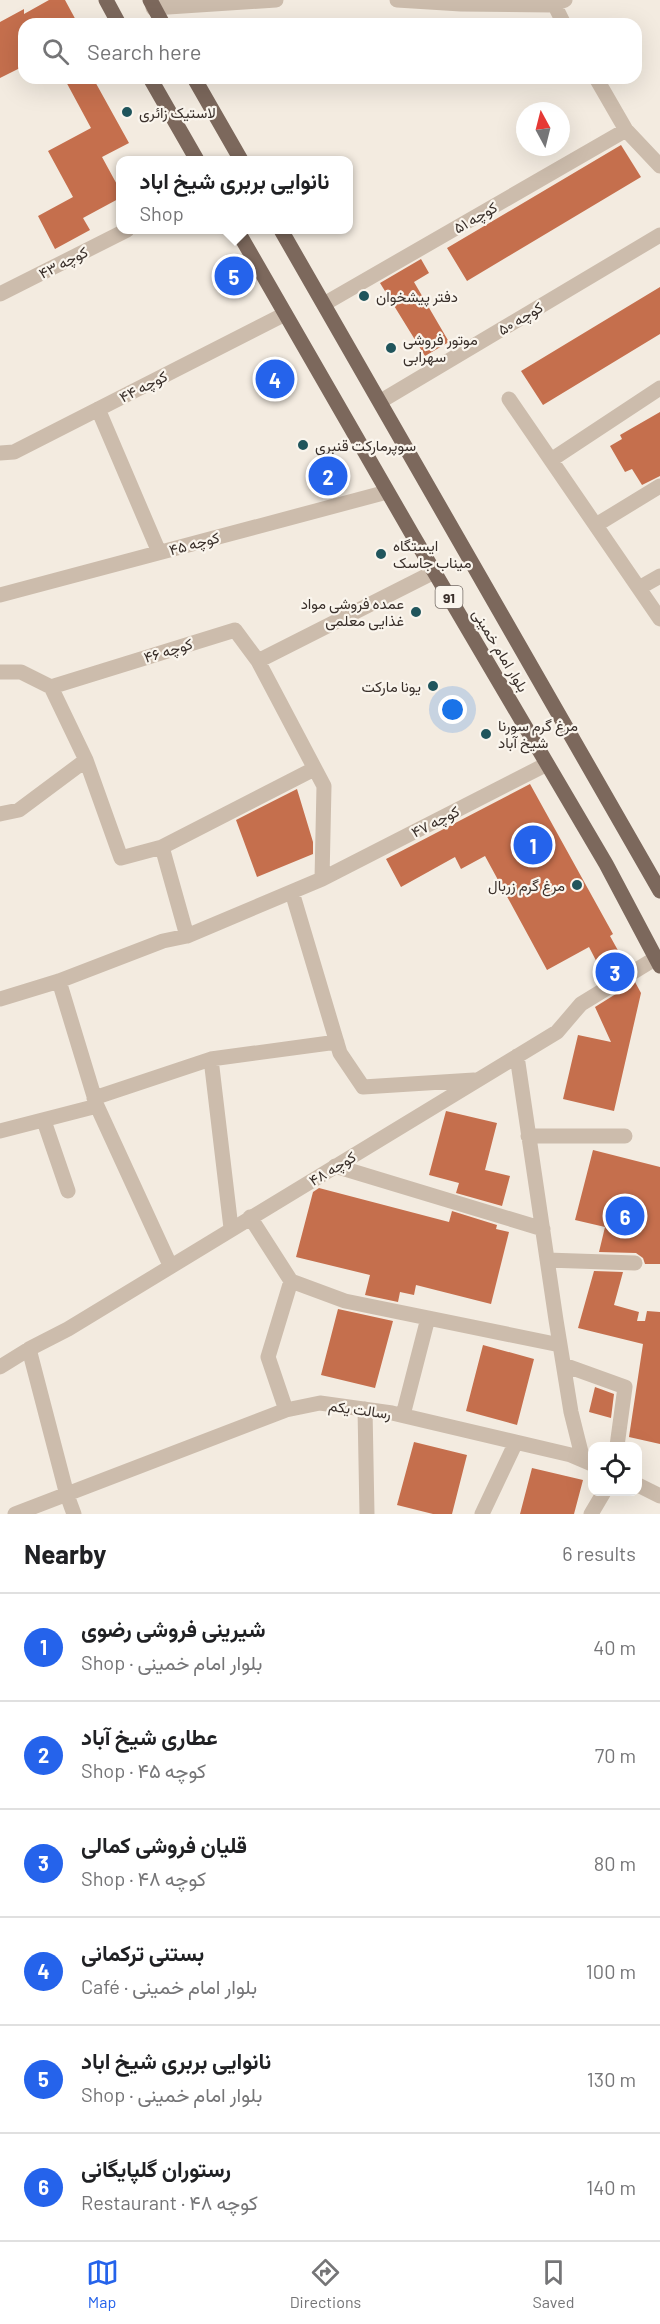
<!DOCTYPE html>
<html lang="en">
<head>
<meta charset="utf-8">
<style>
  body { margin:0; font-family:Barlow,Vazirmatn,sans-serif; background:#f6f6f6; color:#202124 }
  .controls { position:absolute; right:18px; bottom:18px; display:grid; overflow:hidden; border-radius:12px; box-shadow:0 6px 24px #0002 }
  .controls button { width:54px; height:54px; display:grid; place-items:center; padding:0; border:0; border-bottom:2px solid #e0e0e0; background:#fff; color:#202124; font:30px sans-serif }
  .compass { position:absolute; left:516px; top:102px; width:54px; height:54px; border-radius:50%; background:#fff; box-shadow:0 6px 24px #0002; rotate:353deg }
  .you { position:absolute; left:453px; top:710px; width:21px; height:21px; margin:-15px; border:4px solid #fff; border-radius:50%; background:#1a73e8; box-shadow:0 0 0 9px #1a73e833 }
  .badge { display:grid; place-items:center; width:39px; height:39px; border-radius:50%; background:#2563eb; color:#fff; font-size:20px; font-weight:700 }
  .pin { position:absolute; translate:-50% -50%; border:3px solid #fff; box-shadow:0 2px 6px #0006 }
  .popup { position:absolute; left:116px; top:156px; width:237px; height:78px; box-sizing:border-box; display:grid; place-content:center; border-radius:12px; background:#fff; filter:drop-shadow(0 2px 4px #0005); font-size:20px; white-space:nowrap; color:#757577 }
  .popup b { font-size:22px; color:#202124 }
  .popup::after { content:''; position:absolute; left:50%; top:100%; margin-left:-12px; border:12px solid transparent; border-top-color:#fff }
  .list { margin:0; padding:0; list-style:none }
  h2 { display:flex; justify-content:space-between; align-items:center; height:78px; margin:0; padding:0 24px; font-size:26px }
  h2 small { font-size:20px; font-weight:400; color:#757577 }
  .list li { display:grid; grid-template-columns:39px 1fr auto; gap:18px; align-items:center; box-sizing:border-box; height:108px; padding:0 24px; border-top:2px solid #e0e0e0 }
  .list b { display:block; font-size:22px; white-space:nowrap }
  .list p { margin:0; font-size:20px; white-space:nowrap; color:#757577 }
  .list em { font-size:20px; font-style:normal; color:#757577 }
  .icon { flex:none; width:33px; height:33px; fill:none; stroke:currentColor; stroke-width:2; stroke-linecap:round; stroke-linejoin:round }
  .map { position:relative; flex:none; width:660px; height:1514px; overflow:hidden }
  .search { position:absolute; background:#fff; box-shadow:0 6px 24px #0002; left:18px; right:18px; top:18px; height:66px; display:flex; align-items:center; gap:15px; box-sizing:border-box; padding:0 21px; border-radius:18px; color:#757577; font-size:22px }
  .sheet { height:726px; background:#fff }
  nav { display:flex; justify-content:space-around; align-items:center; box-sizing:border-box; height:84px; border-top:2px solid #e0e0e0; background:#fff; font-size:16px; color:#757577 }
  nav a { display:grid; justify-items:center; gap:3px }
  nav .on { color:#2563eb }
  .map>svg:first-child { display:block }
  .building { fill:#c56f4d }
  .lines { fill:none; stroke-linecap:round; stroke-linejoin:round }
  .minor { stroke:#ccbcac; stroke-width:15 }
  .primary { stroke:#7c685c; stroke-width:15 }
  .poi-dot { fill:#20555c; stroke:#faf5ed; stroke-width:2 }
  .labels { text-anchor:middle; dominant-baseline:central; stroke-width:4.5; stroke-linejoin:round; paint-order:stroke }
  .shield { fill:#faf5ed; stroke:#746b65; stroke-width:1.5 }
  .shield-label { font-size:14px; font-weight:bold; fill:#3a302b }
  .poi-label { font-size:15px; fill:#3a302b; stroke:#faf5ed; text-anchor:start }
  .street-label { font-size:15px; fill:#3a302b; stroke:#faf5ed }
</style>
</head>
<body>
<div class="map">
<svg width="660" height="1514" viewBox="0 0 660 1514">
  <rect width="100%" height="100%" fill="#f3ebe0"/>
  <!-- building -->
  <path class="building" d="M49,0h16l13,24h-54v42l-24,12v-56l24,-13v5z
    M64,78h29l36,65 -27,14 18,33v8l-37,20 7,12 -35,19 -17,-33 35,-19 -25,-46 43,-23z
    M621,145l20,32 -174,104 -20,-33z
    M421,259l8,14 -15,9 35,60 -24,14 -45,-73z
    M660,287v47l-117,71 -22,-34z
    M660,412v64l-18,9 -10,-16 -7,3 -15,-26 12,-7 -2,-4z
    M530,784l83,150 -3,2 16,29 -21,13 -16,-31 -42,23 -62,-114 -24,13 -6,-12 -54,30 -15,-28z
    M297,789l16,53v12l-56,23 -21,-57z
    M635,982l6,11 -27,118 -51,-12 15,-64 33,7 -16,-35z
    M446,1111l51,12 -12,47 25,6 -8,30 -46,-13 3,-10 -30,-8z
    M593,1150l67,17v97h-15l-2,-6 -7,-5 -37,-1 6,-25 -30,-7z
    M319,1188l130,34 3,-11 45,14 -1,4 13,3 -18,72 -75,-19 -2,10 -14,-3 -2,10 -33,-7 5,-20 -74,-18 17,-65z
    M594,1271l29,1 -9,33 25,7 -2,9h8l2,-10 13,1v132l-31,-7 14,-93 -65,-16z
    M338,1309l55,12 -18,67 -54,-13z
    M483,1345l51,14 -17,66 -51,-14z
    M595,1387l19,7 -3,24 -22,-6z
    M414,1442l53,13 -15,59h-19l-36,-9z
    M532,1468l51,12 -9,34h-54z"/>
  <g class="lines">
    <!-- minor -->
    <path class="minor" d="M397,0l64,4 91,1 13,-5
      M552,0l12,24
      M153,8l123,-8
      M596,78l30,52 34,36
      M0,294l127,-64
      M324,304l302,-174
      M509,399l151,220
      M381,401l279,-166
      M98,409l61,143
      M0,453l14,-1 271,-138
      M551,460l109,-72
      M596,525l64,-39
      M639,588l21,-12
      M0,595l387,-103
      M258,661l66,125 -2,93 -135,57 -25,-89 152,-78
      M0,672h21l30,15
      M86,760l35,98 41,-11
      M0,814l19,-4 67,-50 -35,-73 184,-57 23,31 176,-89
      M322,879l225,-115
      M292,892l48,161 23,34 111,-7
      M0,999l59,-18 104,-40 24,-5
      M517,1056l39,264 15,92 12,48
      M94,1098l117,-39
      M97,1106l73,159
      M44,1121l24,70
      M0,1131l97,-25 -38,-125
      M528,1136h97
      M335,1166l208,63
      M250,1217l41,64 54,20 215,44
      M231,1228l-20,-169 126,-17
      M547,1260l88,3
      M29,1349l38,146 7,19
      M564,1365l61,22 -8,59
      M0,1367l29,-18 39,-20 489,-297 24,-28 75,-46
      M365,1409l2,105
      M286,1410l-18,-53 23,-76
      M403,1415l25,-97
      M638,1485l22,11
      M15,1514l271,-104 34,-7 72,10 179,42 21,9
      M482,1514l34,-72
      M591,1514l13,-22"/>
    <!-- primary -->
    <path class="primary" d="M106,0l13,24
      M150,0l13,24
      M150,78l47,82
      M194,78l47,82
      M237,230l175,304 194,330 54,102
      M281,230l379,661"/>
  </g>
  <!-- markers -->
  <g class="poi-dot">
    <circle cx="127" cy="112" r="6"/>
    <circle cx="364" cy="296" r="6"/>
    <circle cx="391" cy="348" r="6"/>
    <circle cx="303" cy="445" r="6"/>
    <circle cx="381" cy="554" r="6"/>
    <circle cx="416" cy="612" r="6"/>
    <circle cx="433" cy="686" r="6"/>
    <circle cx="486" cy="734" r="6"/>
    <circle cx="577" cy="885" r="6"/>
  </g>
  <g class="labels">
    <!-- shield labels -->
    <rect class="shield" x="435.5" y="586" width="27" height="22" rx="4.5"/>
    <g class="shield-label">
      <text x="449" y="597">91</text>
    </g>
    <!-- poi labels -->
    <g class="poi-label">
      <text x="139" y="112">لاستیک زائری</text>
      <text x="376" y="296">دفتر پیشخوان</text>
      <text x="403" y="339">موتور فروشی<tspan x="403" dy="17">سهرابی</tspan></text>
      <text x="315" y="445">سوپرمارکت قنبری</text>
      <text x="393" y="545">ایستگاه<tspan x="393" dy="17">میناب جاسک</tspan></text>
      <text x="404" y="603" text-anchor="end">عمده فروشی مواد<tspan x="404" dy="17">غذایی معلمی</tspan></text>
      <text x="421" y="686" text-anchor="end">یونا مارکت</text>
      <text x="498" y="725">مرغ گرم سورنا<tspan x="498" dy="17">شیخ آباد</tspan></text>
      <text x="565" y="885" text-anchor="end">مرغ گرم زربال</text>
    </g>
    <!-- street labels -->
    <g class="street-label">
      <text transform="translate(475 217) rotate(-30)">کوچه ۵۱</text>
      <text transform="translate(63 262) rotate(-27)">کوچه ۴۳</text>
      <text transform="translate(520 318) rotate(-31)">کوچه ۵۰</text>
      <text transform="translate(143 386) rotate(-27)">کوچه ۴۴</text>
      <text transform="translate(194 543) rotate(-15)">کوچه ۴۵</text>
      <text transform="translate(168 650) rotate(-17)">کوچه ۴۶</text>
      <text transform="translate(501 650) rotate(59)">بلوار امام خمینی</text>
      <text transform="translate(435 821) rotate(-27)">کوچه ۴۷</text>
      <text transform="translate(332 1168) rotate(-31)">کوچه ۴۸</text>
      <text transform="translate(360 1409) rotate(8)">رسالت یکم</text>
    </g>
  </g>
</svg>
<div class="controls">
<button><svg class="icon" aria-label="locate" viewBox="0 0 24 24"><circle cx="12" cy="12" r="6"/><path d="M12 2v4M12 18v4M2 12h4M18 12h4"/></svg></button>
</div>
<svg class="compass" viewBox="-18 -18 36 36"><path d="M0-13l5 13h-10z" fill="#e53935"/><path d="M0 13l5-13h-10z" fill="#757577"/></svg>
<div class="you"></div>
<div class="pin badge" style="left:533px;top:845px">1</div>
<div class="pin badge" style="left:328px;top:476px">2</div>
<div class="pin badge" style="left:615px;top:972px">3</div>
<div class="pin badge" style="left:275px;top:379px">4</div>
<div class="pin badge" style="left:234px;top:276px">5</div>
<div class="popup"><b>نانوایی بربری شیخ اباد</b>Shop</div>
<div class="pin badge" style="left:625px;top:1216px">6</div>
<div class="search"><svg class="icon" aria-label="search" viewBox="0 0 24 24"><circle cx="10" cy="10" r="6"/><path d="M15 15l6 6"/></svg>Search here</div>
</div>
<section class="sheet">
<h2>Nearby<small>6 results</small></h2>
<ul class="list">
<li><span class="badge">1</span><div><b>شیرینی فروشی رضوی</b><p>Shop · بلوار امام خمینی</p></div><em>40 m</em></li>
<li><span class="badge">2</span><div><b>عطاری شیخ آباد</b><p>Shop · کوچه ۴۵</p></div><em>70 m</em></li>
<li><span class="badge">3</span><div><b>قلیان فروشی کمالی</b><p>Shop · کوچه ۴۸</p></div><em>80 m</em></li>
<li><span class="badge">4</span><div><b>بستنی ترکمانی</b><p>Café · بلوار امام خمینی</p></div><em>100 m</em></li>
<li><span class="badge">5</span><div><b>نانوایی بربری شیخ اباد</b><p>Shop · بلوار امام خمینی</p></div><em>130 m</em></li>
<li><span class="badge">6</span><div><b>رستوران گلپایگانی</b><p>Restaurant · کوچه ۴۸</p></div><em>140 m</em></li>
</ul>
</section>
<nav>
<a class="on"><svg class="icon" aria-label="map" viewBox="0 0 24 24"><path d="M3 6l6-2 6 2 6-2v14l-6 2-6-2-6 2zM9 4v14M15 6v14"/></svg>Map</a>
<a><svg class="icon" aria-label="directions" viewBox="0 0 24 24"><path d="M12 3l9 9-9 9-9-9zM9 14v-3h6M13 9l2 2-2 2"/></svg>Directions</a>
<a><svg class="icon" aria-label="saved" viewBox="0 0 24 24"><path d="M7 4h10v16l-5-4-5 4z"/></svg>Saved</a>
</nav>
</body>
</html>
